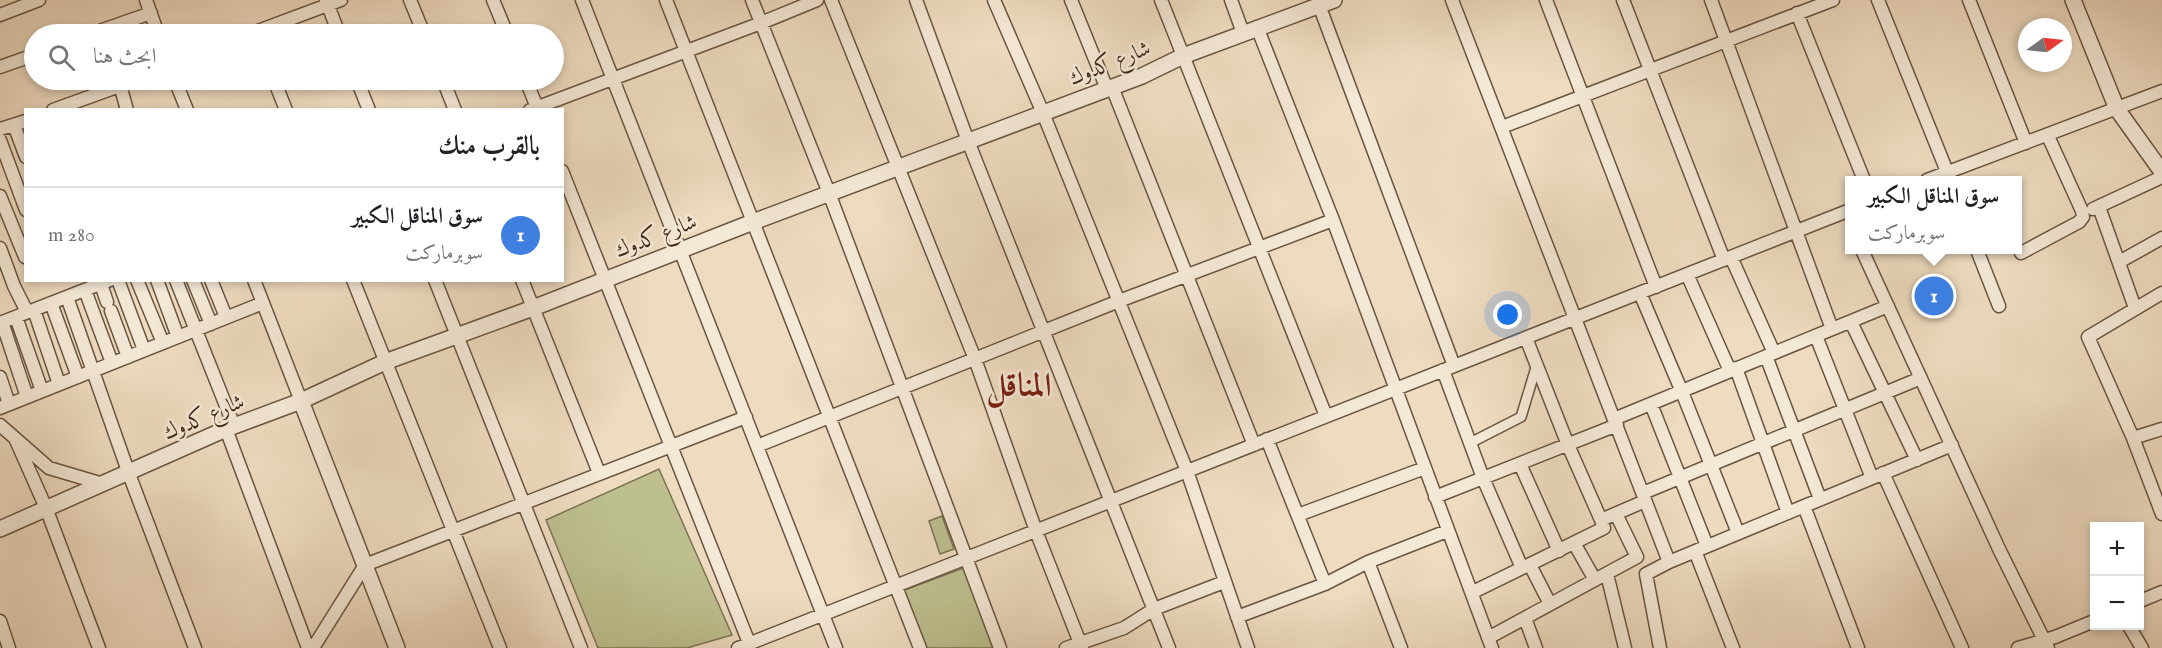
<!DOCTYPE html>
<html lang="ar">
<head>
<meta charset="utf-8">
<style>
  body { margin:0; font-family:"IM FELL English",Amiri,serif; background:#f6f6f6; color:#202124; direction:rtl }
  .controls { position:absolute; right:18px; bottom:18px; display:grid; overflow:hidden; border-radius:0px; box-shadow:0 3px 9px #0003 }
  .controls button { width:54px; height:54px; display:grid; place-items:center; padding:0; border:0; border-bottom:2px solid #e0e0e0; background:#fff; color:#202124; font:30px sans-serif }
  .compass { position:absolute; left:2018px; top:18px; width:54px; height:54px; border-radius:50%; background:#fff; box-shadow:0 3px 9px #0003; rotate:75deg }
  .you { position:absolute; left:1508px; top:315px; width:21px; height:21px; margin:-15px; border:4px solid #fff; border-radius:50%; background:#1a73e8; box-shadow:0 0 0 9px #1a73e833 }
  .badge { display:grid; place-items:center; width:39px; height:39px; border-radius:50%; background:#2563eb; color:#fff; font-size:20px; font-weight:700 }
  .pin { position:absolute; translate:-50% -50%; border:3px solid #fff; box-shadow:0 2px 6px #0006 }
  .popup { position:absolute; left:1845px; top:176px; width:177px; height:78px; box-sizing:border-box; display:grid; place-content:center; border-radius:0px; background:#fff; filter:drop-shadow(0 2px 4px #0005); font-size:20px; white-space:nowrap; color:#757577 }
  .popup b { font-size:22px; color:#202124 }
  .popup::after { content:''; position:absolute; left:50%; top:100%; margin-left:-12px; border:12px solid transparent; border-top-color:#fff }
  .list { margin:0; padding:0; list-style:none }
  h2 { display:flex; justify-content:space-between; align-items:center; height:78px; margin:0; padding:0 24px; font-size:26px }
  h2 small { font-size:20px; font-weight:400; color:#757577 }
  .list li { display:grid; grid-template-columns:39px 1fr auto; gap:18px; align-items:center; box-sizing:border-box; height:96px; padding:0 24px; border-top:2px solid #e0e0e0 }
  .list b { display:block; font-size:22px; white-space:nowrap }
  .list p { margin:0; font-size:20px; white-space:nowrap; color:#757577 }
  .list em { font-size:20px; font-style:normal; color:#757577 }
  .icon { flex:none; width:33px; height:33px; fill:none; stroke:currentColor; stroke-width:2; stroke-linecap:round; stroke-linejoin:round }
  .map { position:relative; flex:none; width:2162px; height:648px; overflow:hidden; direction:ltr }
  .search { position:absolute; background:#fff; box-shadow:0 3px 9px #0003; left:24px; top:24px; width:540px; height:66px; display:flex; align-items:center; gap:15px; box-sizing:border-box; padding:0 21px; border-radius:33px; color:#757577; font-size:22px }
  .panel { position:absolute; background:#fff; box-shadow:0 3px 9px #0003; left:24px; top:108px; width:540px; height:174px; border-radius:0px; direction:rtl }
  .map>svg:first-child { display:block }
  .green { fill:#bdbf8f; stroke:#7d7453; stroke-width:1.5 }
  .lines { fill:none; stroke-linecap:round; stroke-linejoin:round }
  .pedestrian-casing { stroke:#695541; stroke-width:12 }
  .minor-casing { stroke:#695541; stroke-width:15 }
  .tertiary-casing { stroke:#695541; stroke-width:18 }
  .pedestrian { stroke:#f4e8d6; stroke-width:9 }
  .minor { stroke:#f4e8d6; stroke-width:12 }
  .tertiary { stroke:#f4e8d6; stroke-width:15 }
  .labels { text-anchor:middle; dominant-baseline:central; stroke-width:5; stroke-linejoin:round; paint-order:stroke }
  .street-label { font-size:21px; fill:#3d2817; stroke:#f4e8d6 }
  .town-label { font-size:33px; font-weight:bold; fill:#7a1f14; stroke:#f4e8d6 }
</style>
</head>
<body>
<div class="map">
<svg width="2162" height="648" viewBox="0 0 2162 648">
  <rect width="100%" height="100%" fill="#eedbc0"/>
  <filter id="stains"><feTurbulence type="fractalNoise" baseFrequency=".00333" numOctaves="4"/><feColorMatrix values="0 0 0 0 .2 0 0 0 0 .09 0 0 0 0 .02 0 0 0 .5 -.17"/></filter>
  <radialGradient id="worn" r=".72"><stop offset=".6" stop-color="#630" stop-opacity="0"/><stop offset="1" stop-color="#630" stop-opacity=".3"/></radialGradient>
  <!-- green -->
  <path class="green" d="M659,469l73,166 -45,13h-89l-52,-128z
    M942,516l12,33 -14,5 -11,-33z
    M966,567l27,81h-70l-21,-57z"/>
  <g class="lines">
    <defs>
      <path id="pedestrian" d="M1470,443l51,-26 16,-53"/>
      <path id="minor" d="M146,0l12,34
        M326,0l13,34
        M410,0l14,34
        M493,0l14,34
        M582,0l254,648
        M666,0l254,648
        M752,0l77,193 171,455
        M831,0l144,359 61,172 46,117
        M916,0l52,141 201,507
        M994,0l49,113 144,358 61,177
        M1071,0l36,89
        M1161,0l165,416
        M1231,0l12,33
        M1452,0l217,562
        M1546,0l110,287
        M1623,0l101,260
        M1711,0l121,329
        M1878,0l72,179
        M1969,0l57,143
        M1319,5l135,361
        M1797,13l67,167
        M0,15l39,-15
        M1257,27l76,193 159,428
        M91,34l60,-21
        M250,34l91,-34
        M0,67l34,-12
        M175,80l12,30
        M274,80l12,30
        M357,80l12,30
        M443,80l12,30
        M526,80l12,30
        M120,85l7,25
        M1112,87l142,358
        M53,110l83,-30
        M530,110l231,-87 56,-23
        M14,125l12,32
        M1502,127l331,-127
        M0,129l26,-8
        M0,140l26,70
        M562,171l189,477
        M1927,180l235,-89
        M0,196l25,61
        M2099,207l36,101
        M2093,209l69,-32
        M0,248l14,38 13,26
        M1862,250l137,299 49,99
        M1977,250l22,56
        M2021,253l58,-31 4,-5 -1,-6 -34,-75
        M1731,257l43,96
        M2119,262l43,-24
        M1687,274l43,97
        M118,280l26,70
        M137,280l26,63
        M157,280l21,57
        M176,280l58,146
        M193,280l18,44
        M211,280l15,37
        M254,280l47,121
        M353,280l147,368
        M435,280l146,368
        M522,280l77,193
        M101,284l6,18
        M85,290l27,73
        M1640,293l42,99 56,141
        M67,297l62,177 66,174
        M51,303l27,74
        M34,310l25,74
        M111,311l17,46
        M16,317l26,74
        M2,322l25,75
        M1851,322l66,138
        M0,323l110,-43
        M1816,336l56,142
        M1526,338l42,107 33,75
        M1766,356l54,143
        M1736,368l52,145
        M1443,370l40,108 39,90
        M0,377l9,27
        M1651,404l56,142
        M0,408l263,-105
        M1614,419l274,-113
        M0,425l49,43 54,16
        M226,429l82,219
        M2162,429l-29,9 29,76
        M15,438l31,70 53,140
        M2133,438l-45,-101 74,-44
        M1267,439l58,145
        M757,446l362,-145 214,-81
        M1520,464l39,87
        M1883,473l79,175
        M1643,493l278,-115
        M1435,497l182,-72
        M1804,506l54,142
        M1298,515l127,-47
        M1574,543l21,37
        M1695,551l38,97
        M1368,562l33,86
        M1530,565l20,39
        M1607,574l18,74
        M1473,592l131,-64 -3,-8 44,-19
        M2140,601l22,-9
        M1237,617l88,-33 43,-22 79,-31
        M1525,618l11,30
        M0,621l9,27
        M2129,626l13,22
        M1488,638l149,-81 -21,-43
        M313,648l52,-83 381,-148
        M738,648l1112,-438
        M1066,648l58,-20 30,-19 70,-27
        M1660,648l-14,-74 23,-12 283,-117
        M2018,648l37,-11 39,-16"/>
      <path id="tertiary" d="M2073,0l44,109 45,63
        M301,401l96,247
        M0,529l226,-100 75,-28 84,-39 148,-54 220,-86 389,-146 41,-20 151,-56"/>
    </defs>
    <!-- pedestrian casing -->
    <use href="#pedestrian" class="pedestrian-casing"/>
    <!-- minor casing -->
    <use href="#minor" class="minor-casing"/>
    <!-- tertiary casing -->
    <use href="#tertiary" class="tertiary-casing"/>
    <!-- pedestrian -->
    <use href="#pedestrian" class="pedestrian"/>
    <!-- minor -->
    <use href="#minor" class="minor"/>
    <!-- tertiary -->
    <use href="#tertiary" class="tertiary"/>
  </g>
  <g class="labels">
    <!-- street labels -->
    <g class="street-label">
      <text transform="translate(1110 64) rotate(-22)">شارع كدوك</text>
      <text transform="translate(656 237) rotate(-21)">شارع كدوك</text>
      <text transform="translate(204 418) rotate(-23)">شارع كدوك</text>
    </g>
    <!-- town labels -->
    <g class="town-label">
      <text x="1019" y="387">المناقل</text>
    </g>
  </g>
  <rect width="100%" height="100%" filter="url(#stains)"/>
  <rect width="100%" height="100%" fill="url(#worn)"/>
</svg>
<div class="controls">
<button>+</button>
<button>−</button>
</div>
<svg class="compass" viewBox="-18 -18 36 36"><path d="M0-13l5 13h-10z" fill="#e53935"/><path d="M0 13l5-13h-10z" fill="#757577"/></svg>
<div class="you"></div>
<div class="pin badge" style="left:1934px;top:296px;background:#3f7fe0">1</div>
<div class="popup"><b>سوق المناقل الكبير</b>سوبرماركت</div>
<div class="search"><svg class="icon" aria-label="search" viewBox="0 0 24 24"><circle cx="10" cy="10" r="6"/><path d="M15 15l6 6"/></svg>ابحث هنا</div>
<section class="panel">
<h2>بالقرب منك<small></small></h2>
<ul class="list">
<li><span class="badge" style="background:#3f7fe0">1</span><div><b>سوق المناقل الكبير</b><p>سوبرماركت</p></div><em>280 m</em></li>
</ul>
</section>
</div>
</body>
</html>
